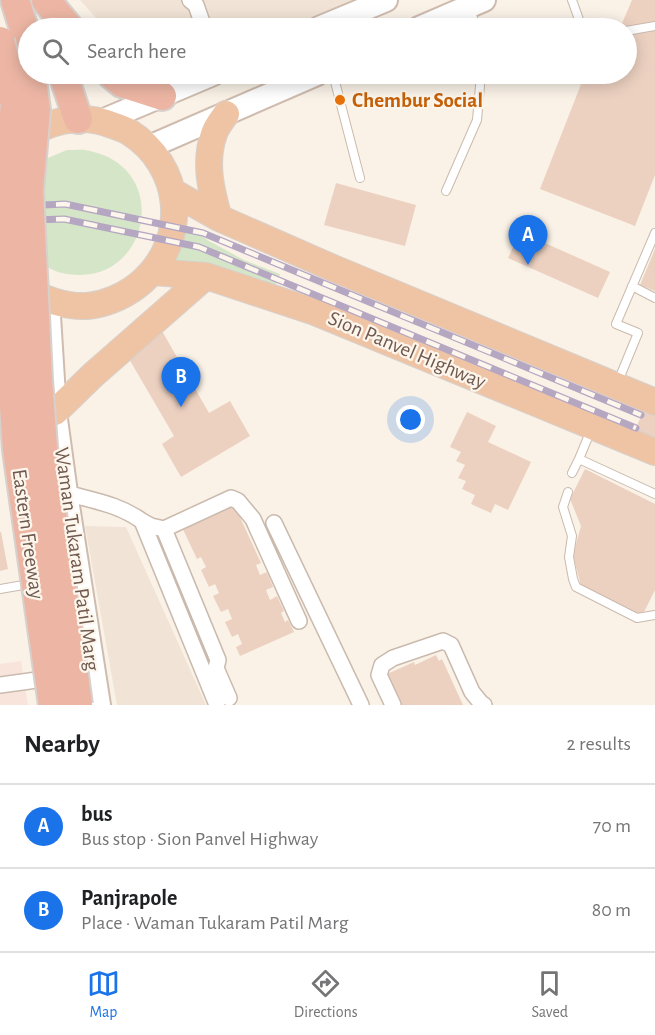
<!DOCTYPE html>
<html lang="en">
<head>
<meta charset="utf-8">
<style>
  body { margin:0; font-family:"Alegreya Sans",sans-serif; background:#f2f2f2; color:#202124 }
  .you { position:absolute; left:411px; top:420px; width:21px; height:21px; margin:-15px; border:4px solid #fff; border-radius:50%; background:#1a73e8; box-shadow:0 0 0 9px #1a73e833 }
  .badge { display:grid; place-items:center; width:39px; height:39px; border-radius:50%; background:#1a73e8; color:#fff; font-size:20px; font-weight:700 }
  .pin { position:absolute; translate:-50% -50px; filter:drop-shadow(0 2px 3px #0008) }
  .pin::after { content:''; position:absolute; top:32px; width:21px; height:18px; background:inherit; clip-path:polygon(0 0,100% 0,50% 100%) }
  .list { margin:0; padding:0; list-style:none }
  h2 { display:flex; justify-content:space-between; align-items:center; height:78px; margin:0; padding:0 24px; font-size:26px }
  h2 small { font-size:20px; font-weight:400; color:#757577 }
  .list li { display:grid; grid-template-columns:39px 1fr auto; gap:18px; align-items:center; box-sizing:border-box; height:84px; padding:0 24px; border-top:2px solid #e0e0e0 }
  .list b { display:block; font-size:22px; white-space:nowrap }
  .list p { margin:0; font-size:20px; white-space:nowrap; color:#757577 }
  .list em { font-size:20px; font-style:normal; color:#757577 }
  .icon { flex:none; width:33px; height:33px; fill:none; stroke:currentColor; stroke-width:2; stroke-linecap:round; stroke-linejoin:round }
  .map { position:relative; flex:none; width:655px; height:705px; overflow:hidden }
  .search { position:absolute; background:#fff; box-shadow:0 3px 15px #0003; left:18px; right:18px; top:18px; height:66px; display:flex; align-items:center; gap:15px; box-sizing:border-box; padding:0 21px; border-radius:33px; color:#757577; font-size:22px }
  .sheet { height:246px; background:#fff }
  nav { display:flex; justify-content:space-around; align-items:center; box-sizing:border-box; height:84px; border-top:2px solid #e0e0e0; background:#fff; font-size:16px; color:#757577 }
  nav a { display:grid; justify-items:center; gap:3px }
  nav .on { color:#1a73e8 }
  .map>svg:first-child { display:block }
  .residential { fill:#f1e4d6 }
  .commercial { fill:#f9e4dc }
  .green { fill:#d4e6c7 }
  .building { fill:#ecd1c1 }
  .lines { fill:none; stroke-linecap:round; stroke-linejoin:round }
  .service-casing { stroke:#cabaae; stroke-width:10 }
  .minor-casing { stroke:#cabaae; stroke-width:18 }
  .secondary-casing { stroke:#cfbcaf; stroke-width:26 }
  .trunk-casing { stroke:#d7d1cd; stroke-width:28 }
  .motorway-casing { stroke:#d7d1cd; stroke-width:32 }
  .service { stroke:#fff; stroke-width:8 }
  .minor { stroke:#fff; stroke-width:15 }
  .secondary { stroke:#fff; stroke-width:22 }
  .trunk { stroke:#efc4a5; stroke-width:26 }
  .motorway { stroke:#edb6a4; stroke-width:28 }
  .rail-casing { stroke:#b5a6c2; stroke-width:7 }
  .rail { stroke:#fdf6ed; stroke-width:4.5; stroke-dasharray:14; stroke-linecap:butt }
  .motorway-bridge-casing { stroke:#d7d1cd; stroke-width:32; stroke-linecap:butt }
  .motorway-bridge { stroke:#edb6a4; stroke-width:28 }
  .food-dot { fill:#e8710a; stroke:#fdf6ed; stroke-width:2 }
  .labels { text-anchor:middle; dominant-baseline:central; stroke-width:4.5; stroke-linejoin:round; paint-order:stroke }
  .food-label { font-size:21px; font-weight:bold; fill:#c56008; stroke:#fdf6ed; text-anchor:start }
  .street-label { font-size:21px; fill:#70594e; stroke:#fdf6ed }
</style>
</head>
<body>
<div class="map">
<svg width="655" height="705" viewBox="0 0 655 705">
  <rect width="100%" height="100%" fill="#faf2e7"/>
  <!-- residential -->
  <path class="residential" d="M80,0h294l-64,28h-205z
    M85,526l41,1 80,178h-89z"/>
  <!-- commercial -->
  <path class="commercial" d="M21,661l7,44h-28v-41z"/>
  <!-- green -->
  <path class="green" d="M67,150c8,0 16,-1 23,1 85,18 58,141 -28,122 -7,-1 -14,-6 -21,-9l-10,-93 17,-13z
    M182,222l27,19 35,19 36,14 -5,13 -112,-19z"/>
  <!-- building -->
  <path class="building" d="M632,0h23v175l-20,51 -95,-37 45,-115h41v-46h-6z
    M336,183l80,22 -11,41 -81,-21z
    M520,232l90,40 -12,26 -90,-40z
    M655,249v42l-15,-6z
    M162,331l47,82 21,-12 20,35 -69,41 -19,-33 12,-8 -49,-84z
    M651,393l4,2v66l-28,-12z
    M467,412l29,14 -8,16 43,20 -23,48 -13,-6 -4,9 -20,-9 4,-9 -13,-6 4,-8 -8,-3 7,-13 -9,-4 5,-9 -11,-5z
    M585,469l70,35v86l-13,26 -61,-30 -8,-31 8,-29 -11,-27z
    M233,502l28,61 -5,2 4,10 7,-3 6,15 -7,3 4,10 7,-4 7,15 -3,2 4,9 3,-2 6,12 -54,24 -4,-9 6,-3 -4,-10 -6,3 -7,-15 7,-3 -4,-10 -7,3 -8,-16 6,-3 -4,-9 -6,3 -8,-17 5,-3 -5,-10 -4,2 -16,-34z
    M0,532h1l7,37 -8,2z
    M436,655l3,6 3,-2 21,46h-62l-14,-31 27,-12 1,3z"/>
  <g class="lines">
    <defs>
      <path id="service" d="M572,0l10,28
        M469,8l8,20
        M626,31l29,-5
        M333,74l27,104
        M446,191l31,-71 4,-46
        M632,286l23,12
        M617,384l21,-51 -22,-9 39,-91
        M591,430l-12,29 76,35
        M572,473l7,-14
        M568,492l-5,15 9,29 -3,21 4,22 3,8 61,31 18,-3
        M0,589l29,-5"/>
      <path id="minor" d="M190,0l6,5 8,23
        M66,493c28,8 52,11 76,28l75,184
        M142,521l9,5 13,3 67,-31 7,3 15,18 46,102
        M274,523l87,182
        M164,529l54,131 -2,8 13,30
        M0,685l44,-6
        M393,705l-14,-30 3,-10 11,-7 50,-17 8,4 21,47 9,11 3,2"/>
      <path id="secondary" d="M319,28l67,-28
        M419,28l65,-28
        M102,121l111,-47
        M149,147l168,-73
        M48,300l7,112 11,81 33,212"/>
      <path id="trunk" d="M18,142c27,-21 62,-30 94,-17 6,2 12,4 17,7 53,33 61,105 15,148 -15,14 -36,24 -57,26 -24,1 -44,-8 -65,-17l-3,-3
        M173,192l46,26 114,50 322,134
        M219,218c-8,-27 -15,-56 -5,-84 2,-7 8,-14 12,-20
        M153,272l53,4 109,36 340,140
        M55,412l38,-37 113,-99"/>
      <path id="motorway" d="M15,0l9,29 4,28
        M46,0l23,28
        M63,74l15,45
        M111,74l11,9 40,13"/>
    </defs>
    <!-- service casing -->
    <use href="#service" class="service-casing"/>
    <!-- minor casing -->
    <use href="#minor" class="minor-casing"/>
    <!-- secondary casing -->
    <use href="#secondary" class="secondary-casing"/>
    <!-- trunk casing -->
    <use href="#trunk" class="trunk-casing"/>
    <!-- motorway casing -->
    <use href="#motorway" class="motorway-casing"/>
    <!-- service -->
    <use href="#service" class="service"/>
    <!-- minor -->
    <use href="#minor" class="minor"/>
    <!-- secondary -->
    <use href="#secondary" class="secondary"/>
    <!-- trunk -->
    <use href="#trunk" class="trunk"/>
    <!-- motorway -->
    <use href="#motorway" class="motorway"/>
    <defs>
      <path id="rail" d="M0,207l65,-3 138,29 438,182
        M0,221l64,-2 135,28 437,181"/>
    </defs>
    <!-- rail casing -->
    <use href="#rail" class="rail-casing"/>
    <!-- rail -->
    <use href="#rail" class="rail"/>
    <defs>
      <path id="motorway-bridge" d="M0,41l15,64 -10,85 7,187 5,73 36,255
        M31,74l5,36 -7,80 9,190 5,67 35,258"/>
    </defs>
    <!-- motorway-bridge casing -->
    <use href="#motorway-bridge" class="motorway-bridge-casing"/>
    <!-- motorway-bridge -->
    <use href="#motorway-bridge" class="motorway-bridge"/>
  </g>
  <!-- markers -->
  <circle class="food-dot" cx="340" cy="100" r="6"/>
  <g class="labels">
    <!-- food labels -->
    <g class="food-label">
      <text x="352" y="100">Chembur Social</text>
    </g>
    <!-- street labels -->
    <g class="street-label">
      <text transform="translate(407 350) rotate(23)">Sion Panvel Highway</text>
      <text transform="translate(28 534) rotate(82)">Eastern Freeway</text>
      <text transform="translate(77 559) rotate(82)">Waman Tukaram Patil Marg</text>
    </g>
  </g>
</svg>
<div class="you"></div>
<div class="pin badge" style="left:528px;top:265px">A</div>
<div class="pin badge" style="left:181px;top:407px">B</div>
<div class="search"><svg class="icon" aria-label="search" viewBox="0 0 24 24"><circle cx="10" cy="10" r="6"/><path d="M15 15l6 6"/></svg>Search here</div>
</div>
<section class="sheet">
<h2>Nearby<small>2 results</small></h2>
<ul class="list">
<li><span class="badge">A</span><div><b>bus</b><p>Bus stop · Sion Panvel Highway</p></div><em>70 m</em></li>
<li><span class="badge">B</span><div><b>Panjrapole</b><p>Place · Waman Tukaram Patil Marg</p></div><em>80 m</em></li>
</ul>
</section>
<nav>
<a class="on"><svg class="icon" aria-label="map" viewBox="0 0 24 24"><path d="M3 6l6-2 6 2 6-2v14l-6 2-6-2-6 2zM9 4v14M15 6v14"/></svg>Map</a>
<a><svg class="icon" aria-label="directions" viewBox="0 0 24 24"><path d="M12 3l9 9-9 9-9-9zM9 14v-3h6M13 9l2 2-2 2"/></svg>Directions</a>
<a><svg class="icon" aria-label="saved" viewBox="0 0 24 24"><path d="M7 4h10v16l-5-4-5 4z"/></svg>Saved</a>
</nav>
</body>
</html>
